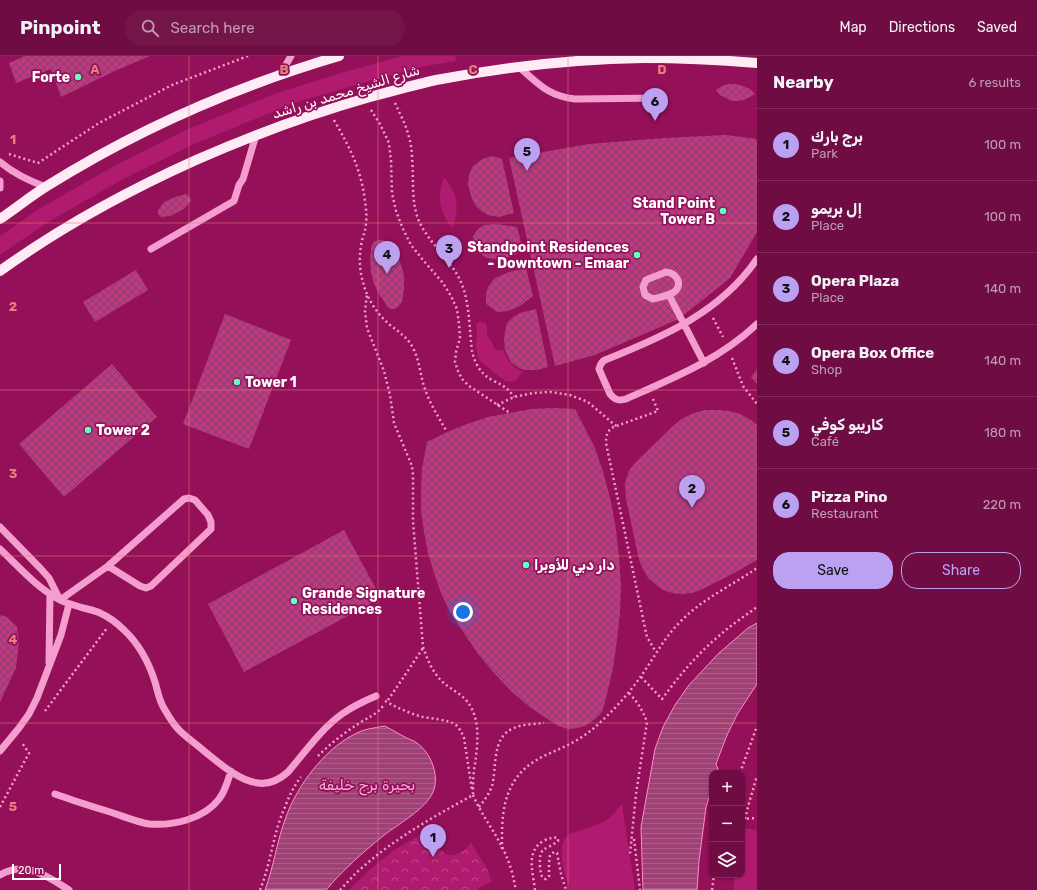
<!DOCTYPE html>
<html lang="en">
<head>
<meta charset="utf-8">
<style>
  body { margin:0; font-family:Rubik,"Noto Naskh Arabic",sans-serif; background:#74154a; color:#f1f3f6 }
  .controls { position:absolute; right:12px; bottom:12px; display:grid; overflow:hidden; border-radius:8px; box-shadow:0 1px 3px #0004 }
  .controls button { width:36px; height:36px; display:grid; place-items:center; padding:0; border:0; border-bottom:1px solid #812c5c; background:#6f0c43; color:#f1f3f6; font:20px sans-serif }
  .scale { position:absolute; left:12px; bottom:10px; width:49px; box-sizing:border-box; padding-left:4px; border:2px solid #fff; border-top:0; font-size:11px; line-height:14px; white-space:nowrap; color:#fff; -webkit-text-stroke:3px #941059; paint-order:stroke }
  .you { position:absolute; left:463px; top:556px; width:14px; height:14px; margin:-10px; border:3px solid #fff; border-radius:50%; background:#1a73e8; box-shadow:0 0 0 6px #1a73e833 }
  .badge { display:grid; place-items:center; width:26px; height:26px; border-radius:50%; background:#bca0f2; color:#111; font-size:13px; font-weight:700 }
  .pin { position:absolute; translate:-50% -33px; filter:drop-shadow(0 1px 2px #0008) }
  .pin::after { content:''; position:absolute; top:21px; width:14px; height:12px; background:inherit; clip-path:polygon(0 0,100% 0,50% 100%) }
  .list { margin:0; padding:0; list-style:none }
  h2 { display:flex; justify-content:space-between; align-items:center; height:52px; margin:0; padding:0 16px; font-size:17px }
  h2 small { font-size:13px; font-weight:400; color:#c09bb2 }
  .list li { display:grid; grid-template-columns:26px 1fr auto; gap:12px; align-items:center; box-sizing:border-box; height:72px; padding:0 16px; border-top:1px solid #812c5c }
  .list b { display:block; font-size:15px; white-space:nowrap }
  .list p { margin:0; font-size:13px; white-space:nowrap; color:#c09bb2 }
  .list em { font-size:13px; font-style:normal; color:#c09bb2 }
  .actions { display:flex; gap:8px; padding:12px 16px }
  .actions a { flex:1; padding:9px 0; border:1px solid #bca0f2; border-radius:16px; text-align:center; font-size:14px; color:#bca0f2 }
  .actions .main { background:#bca0f2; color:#111 }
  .icon { flex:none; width:22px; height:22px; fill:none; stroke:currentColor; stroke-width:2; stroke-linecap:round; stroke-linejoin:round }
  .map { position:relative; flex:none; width:757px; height:834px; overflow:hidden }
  header { display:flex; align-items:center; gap:24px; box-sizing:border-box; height:56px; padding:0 20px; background:#6f0c43; border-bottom:1px solid #812c5c }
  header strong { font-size:19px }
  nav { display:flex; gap:22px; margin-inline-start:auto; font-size:14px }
  .search { width:280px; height:36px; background:#74154a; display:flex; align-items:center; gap:10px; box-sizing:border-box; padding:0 14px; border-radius:22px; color:#c09bb2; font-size:15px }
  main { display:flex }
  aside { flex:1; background:#6f0c43 }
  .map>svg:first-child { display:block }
  .green { fill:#b11b6f }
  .park { fill:url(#park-crowns) }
  .water { fill:url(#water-rules); stroke:#f790cb }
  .building { fill:url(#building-cross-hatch) }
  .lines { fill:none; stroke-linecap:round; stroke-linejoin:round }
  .path { stroke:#f39ece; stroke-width:2.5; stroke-dasharray:2 3; stroke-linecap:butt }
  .minor { stroke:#f39ece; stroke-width:7 }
  .major { stroke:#ffebf5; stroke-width:10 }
  .grid { fill:none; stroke:#e67e7e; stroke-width:1; stroke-opacity:0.55 }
  .poi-dot { fill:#61ffc0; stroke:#941059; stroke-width:1.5 }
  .labels { text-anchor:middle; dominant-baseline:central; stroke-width:3.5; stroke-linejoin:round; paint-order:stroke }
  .poi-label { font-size:14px; font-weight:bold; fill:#fff; stroke:#941059; text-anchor:start }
  .street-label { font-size:14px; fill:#fff; stroke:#941059 }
  .water-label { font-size:15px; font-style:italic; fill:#faabd8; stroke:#941059 }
  .grid-label { font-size:13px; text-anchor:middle; font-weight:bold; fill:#e67e7e; stroke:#941059; stroke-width:3.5; stroke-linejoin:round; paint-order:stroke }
</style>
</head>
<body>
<header>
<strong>Pinpoint</strong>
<div class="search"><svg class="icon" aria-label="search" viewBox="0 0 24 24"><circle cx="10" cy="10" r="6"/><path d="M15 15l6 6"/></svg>Search here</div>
<nav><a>Map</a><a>Directions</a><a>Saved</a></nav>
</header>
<main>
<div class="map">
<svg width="757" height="834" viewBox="0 0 757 834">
  <defs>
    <pattern id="park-crowns" width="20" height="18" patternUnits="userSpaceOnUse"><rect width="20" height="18" fill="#b11b6f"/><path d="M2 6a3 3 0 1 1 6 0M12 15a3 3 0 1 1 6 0" fill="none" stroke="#c1498c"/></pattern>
    <pattern id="water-rules" width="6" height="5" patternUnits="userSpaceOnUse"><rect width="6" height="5" fill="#9f4174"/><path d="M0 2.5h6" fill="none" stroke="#ad5e89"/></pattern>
    <pattern id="building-cross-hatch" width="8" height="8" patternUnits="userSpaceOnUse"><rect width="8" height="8" fill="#bd3982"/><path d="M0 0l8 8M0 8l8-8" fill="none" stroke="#844267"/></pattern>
  </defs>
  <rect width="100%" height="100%" fill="#941059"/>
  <!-- green -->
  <path class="green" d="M403,0h52l1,5 -31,5 -73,20 -58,17 -100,41 -73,36 -73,42 -48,33v-19l39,-27 75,-43 72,-36 88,-36 67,-21z
    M444,121c14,17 16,31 8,51 -13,-17 -15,-30 -8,-51z
    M479,266c12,-1 6,7 9,14 0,2 2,3 3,5 2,3 3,6 4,9h8c5,12 9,16 20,22l-7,8 -6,2 -3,-1h-2l-24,-19 -3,-5 -2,-10 1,-14 -1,-8z
    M622,748l13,86h-64c-6,-12 -17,-47 -2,-55 3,-3 8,-3 12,-5 9,-3 18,-5 26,-10 6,-4 10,-11 15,-16z
    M742,772l15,2v60h-23v-15h8z"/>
  <!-- park -->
  <path class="park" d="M435,770c0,6 0,13 3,19 8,17 24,10 33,-2l16,26 5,13 -10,4 -5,4h-128l24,-23 20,-16z"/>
  <!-- water -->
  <path class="water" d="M757,567v61l-19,29 -11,22 -11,29 2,5 -1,4h-5v16l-6,18 -7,54 -2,29h-54l-2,-63 14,-78 8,-22 12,-22 14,-20 30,-32 29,-25z
    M385,670c6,3 12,7 18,10 5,3 10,4 14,7 14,10 23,33 16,49 -7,17 -35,32 -50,44 -20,16 -40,34 -57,54h-61c9,-24 12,-50 21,-73 11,-31 38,-67 67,-82 10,-6 21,-7 32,-9z"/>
  <!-- building -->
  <path class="building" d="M22,0h128l-33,14 -56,27 -10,-28 -35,14 -7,-20 14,-6z
    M729,28h7l7,2 7,3 5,5 -5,3 -6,3 -6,1h-6l-12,-6 -4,-5 6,-4z
    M726,79l31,4v93l-27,46 -51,41 -84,36 -40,11 -46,-208 80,-14 75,-6z
    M492,100l10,3 12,54 -15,4 -11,-2 -7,-4 -6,-6 -4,-9 -3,-11 1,-10 4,-9 10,-7z
    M187,138l3,3 1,4 -7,8 -14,7 -9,1 -3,-3v-4l6,-8 14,-6z
    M496,168l21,3 6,23 -13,7 -13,2 -10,-1 -8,-5 -5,-9 -1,-8 4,-6 7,-5z
    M379,184h4l4,3 8,9 6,12 3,12v13l-2,13 -4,5 -3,2h-4l-3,-2 -9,-13 -5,-10 -3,-12 -1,-12 1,-12 1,-4 3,-3z
    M526,212l7,28 -13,10 -12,5 -11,1 -11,-8v-9l2,-8 7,-9 14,-6z
    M136,214l12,20 -53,32 -12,-20z
    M536,253l12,58 -11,3h-12l-6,-2 -8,-6 -6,-12 -1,-13 3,-14 6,-6 7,-4z
    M225,258l66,26 -42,109 -66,-25z
    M112,308l45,53 -93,80 -45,-53z
    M757,313v15l-6,-7z
    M553,352l22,1 20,39 9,27 7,27 5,27 3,28 2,28 -1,28 -3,27 -4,28 -8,34 -3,10 -7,7 -8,6 -9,3 -10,1 -10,-3 -27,-18 -19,-16 -18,-19 -16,-19 -28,-42 -9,-19 -7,-20 -6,-20 -4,-21 -3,-21v-21l1,-21 5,-27 20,-10 20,-8 21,-7 43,-8z
    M705,354h12l12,1 11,3 11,6 6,5v135l-23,13 -33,17 -9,3 -10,1 -10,-1 -9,-3 -8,-6 -7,-6 -5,-9 -4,-9 -13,-61 -1,-15 2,-8 3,-7 5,-6 38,-37 10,-8 11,-5z
    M344,474l37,68 -137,74 -36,-68z
    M0,559l7,2 10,10 2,15 -3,26 -16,34z"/>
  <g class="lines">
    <!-- path -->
    <path class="path" d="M395,47c5,11 11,22 14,34 2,7 3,14 3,21 2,20 -1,38 5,58 8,23 29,39 41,60 12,21 11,51 14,75 3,13 9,24 22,30 10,5 14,7 20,16
      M371,54l9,14 9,19 2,18 1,32 4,18 7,18 8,16 12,15 20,23 8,13 6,13 2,15 1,14 -4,14 -1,10 3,9 4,8 7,7 41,27
      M334,64c16,28 27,49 31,81 1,7 2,14 1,21 0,7 -2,12 -4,18 -3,14 -3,29 1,42 4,17 14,32 27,43 9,7 18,13 23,23 7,13 7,28 12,41 5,15 14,29 22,43
      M9,98l29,9 61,-40 73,-38 76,-29
      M713,262l10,19
      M732,302l11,28 14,18
      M653,343l5,12 -47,17c-4,5 -5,8 -5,15l39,185 2,9 9,15
      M497,349l17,-8 19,-4 18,-1 19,3 18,7 28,24
      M641,621l21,22c17,-23 36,-46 58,-64 11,-10 25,-19 37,-28
      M629,637c9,10 13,16 18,29l-11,72 -6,60
      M388,644l17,-25 18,-27
      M385,645c11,6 22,11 34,15 11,3 29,3 37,9 4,4 6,8 8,13l8,52
      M45,655l62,-83
      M318,700c12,-12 26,-23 40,-32 9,-6 18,-9 25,-18
      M740,717l17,-47
      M473,739c10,24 29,45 37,71 3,8 4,16 6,24
      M0,751l29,-54 -7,-10
      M479,751c5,-6 10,-13 13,-21 5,-18 -1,-49 22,-58 9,-4 21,-4 30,-5
      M742,763l15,-1
      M745,763l4,-16 8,-27
      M634,783l6,51
      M502,793c0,-26 -1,-51 16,-73 12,-16 31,-22 48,-30 10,-5 20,-11 28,-18 17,-15 34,-33 47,-52 13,-18 23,-38 39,-54 22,-23 51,-36 77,-54
      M260,834c11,-27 13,-57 25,-83 4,-11 9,-21 16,-30
      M340,834c8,-8 15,-17 24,-24 33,-29 71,-50 109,-71 0,-10 0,-21 2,-31 3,-22 6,-48 -10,-65 -6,-6 -14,-10 -20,-15 -12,-10 -17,-23 -22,-37l-10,-126v-46l-1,-9 -18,-43 -4,-28 -6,-24 -17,-43 -2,-17 2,-17
      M535,834c-2,-18 -10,-40 10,-50 5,-2 8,-3 13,-2v3c-14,11 -19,4 -18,26 1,5 0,8 4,12h2l3,-3v-13l1,-8 4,-3 3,1 4,21 5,16
      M712,834l2,-15"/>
    <!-- minor -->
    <path class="minor" d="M519,11c20,17 29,29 56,32l88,-1
      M280,19l11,-19
      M0,106c14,12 29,19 46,25
      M0,125v7
      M151,193l83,-48 5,-16 4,-6 13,-44
      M757,203c-36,53 -94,78 -152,101 -4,2 -5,5 -6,9l11,25c5,6 9,7 16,5 47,-21 93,-39 131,-75
      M666,216c10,1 18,12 8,20 -6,4 -14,5 -21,7l-8,-4 -2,-8 3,-7z
      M669,239l35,68
      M0,471l41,42 8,9 11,22
      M0,493c19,18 37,39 60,51 6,3 13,5 20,7 6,2 14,3 20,6 9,4 17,10 24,17 15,14 25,33 31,52 3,10 4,19 10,28 4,7 8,14 14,20 8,8 17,14 25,21 15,12 35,30 54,32 12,2 22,-4 30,-11 17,-20 33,-43 54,-58 10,-7 22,-13 34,-18
      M60,544l48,-34 76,-67 5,-1 6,2 13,15 3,7v7l-60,57 -5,2 -6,-2 -32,-20
      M49,606l1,-68
      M0,695l19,-23 10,-14 8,-16 24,-63 8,-31
      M55,738c19,7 39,13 58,19 12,4 24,9 36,11 24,2 55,-5 70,-25 6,-7 9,-19 12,-28
      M0,819c26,-15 47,1 69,15"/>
    <!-- major -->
    <path class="major" d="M0,163c16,-11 31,-23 47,-33 91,-57 190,-100 292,-130
      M0,215c61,-44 127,-80 196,-111 57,-25 114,-46 174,-63 22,-6 44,-12 66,-17 68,-13 139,-21 208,-22 38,0 76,2 113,5"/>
  </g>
  <!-- grid -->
  <path class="grid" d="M189,0v834M378,0v834M568,0v834M0,167h757M0,334h757M0,500h757M0,667h757"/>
  <!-- markers -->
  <g class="poi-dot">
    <circle cx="78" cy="21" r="4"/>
    <circle cx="723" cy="155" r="4"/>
    <circle cx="637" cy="199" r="4"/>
    <circle cx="237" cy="326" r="4"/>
    <circle cx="88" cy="374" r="4"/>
    <circle cx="526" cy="509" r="4"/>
    <circle cx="294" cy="545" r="4"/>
  </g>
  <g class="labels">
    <!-- poi labels -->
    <g class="poi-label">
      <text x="70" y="21" text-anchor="end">Forte</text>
      <text x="715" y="147" text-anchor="end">Stand Point<tspan x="715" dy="16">Tower B</tspan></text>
      <text x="629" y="191" text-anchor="end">Standpoint Residences<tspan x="629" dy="16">- Downtown - Emaar</tspan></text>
      <text x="245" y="326">Tower 1</text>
      <text x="96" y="374">Tower 2</text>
      <text x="534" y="509">دار دبي للأوبرا</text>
      <text x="302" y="537">Grande Signature<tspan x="302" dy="16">Residences</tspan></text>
    </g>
    <!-- street labels -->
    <g class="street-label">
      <text transform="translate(346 36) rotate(-17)">شارع الشيخ محمد بن راشد</text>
    </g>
    <!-- water labels -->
    <g class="water-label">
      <text x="367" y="729">بحيرة برج خليفة</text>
    </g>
  </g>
  <g class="grid-label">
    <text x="95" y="18">A</text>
    <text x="284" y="18">B</text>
    <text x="473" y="18">C</text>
    <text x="662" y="18">D</text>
    <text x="13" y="88">1</text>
    <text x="13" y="255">2</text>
    <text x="13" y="422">3</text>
    <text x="13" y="588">4</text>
    <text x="13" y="755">5</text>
  </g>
</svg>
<div class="controls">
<button>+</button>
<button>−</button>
<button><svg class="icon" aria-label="layers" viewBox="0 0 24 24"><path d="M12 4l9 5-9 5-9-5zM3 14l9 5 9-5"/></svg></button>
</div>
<div class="scale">20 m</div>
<div class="you"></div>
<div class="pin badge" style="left:433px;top:801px">1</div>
<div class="pin badge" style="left:692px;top:452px">2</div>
<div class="pin badge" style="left:449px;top:212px">3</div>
<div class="pin badge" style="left:387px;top:218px">4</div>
<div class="pin badge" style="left:527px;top:115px">5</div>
<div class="pin badge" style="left:655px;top:65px">6</div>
</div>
<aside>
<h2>Nearby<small>6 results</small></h2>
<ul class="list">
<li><span class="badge">1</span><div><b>برج بارك</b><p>Park</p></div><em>100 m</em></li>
<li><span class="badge">2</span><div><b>إل بريمو</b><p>Place</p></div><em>100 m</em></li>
<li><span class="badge">3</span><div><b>Opera Plaza</b><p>Place</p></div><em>140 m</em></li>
<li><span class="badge">4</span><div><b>Opera Box Office</b><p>Shop</p></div><em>140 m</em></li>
<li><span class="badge">5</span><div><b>كاريبو كوفي</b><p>Café</p></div><em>180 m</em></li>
<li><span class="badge">6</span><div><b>Pizza Pino</b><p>Restaurant</p></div><em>220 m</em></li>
</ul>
<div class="actions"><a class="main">Save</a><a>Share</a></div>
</aside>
</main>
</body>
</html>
